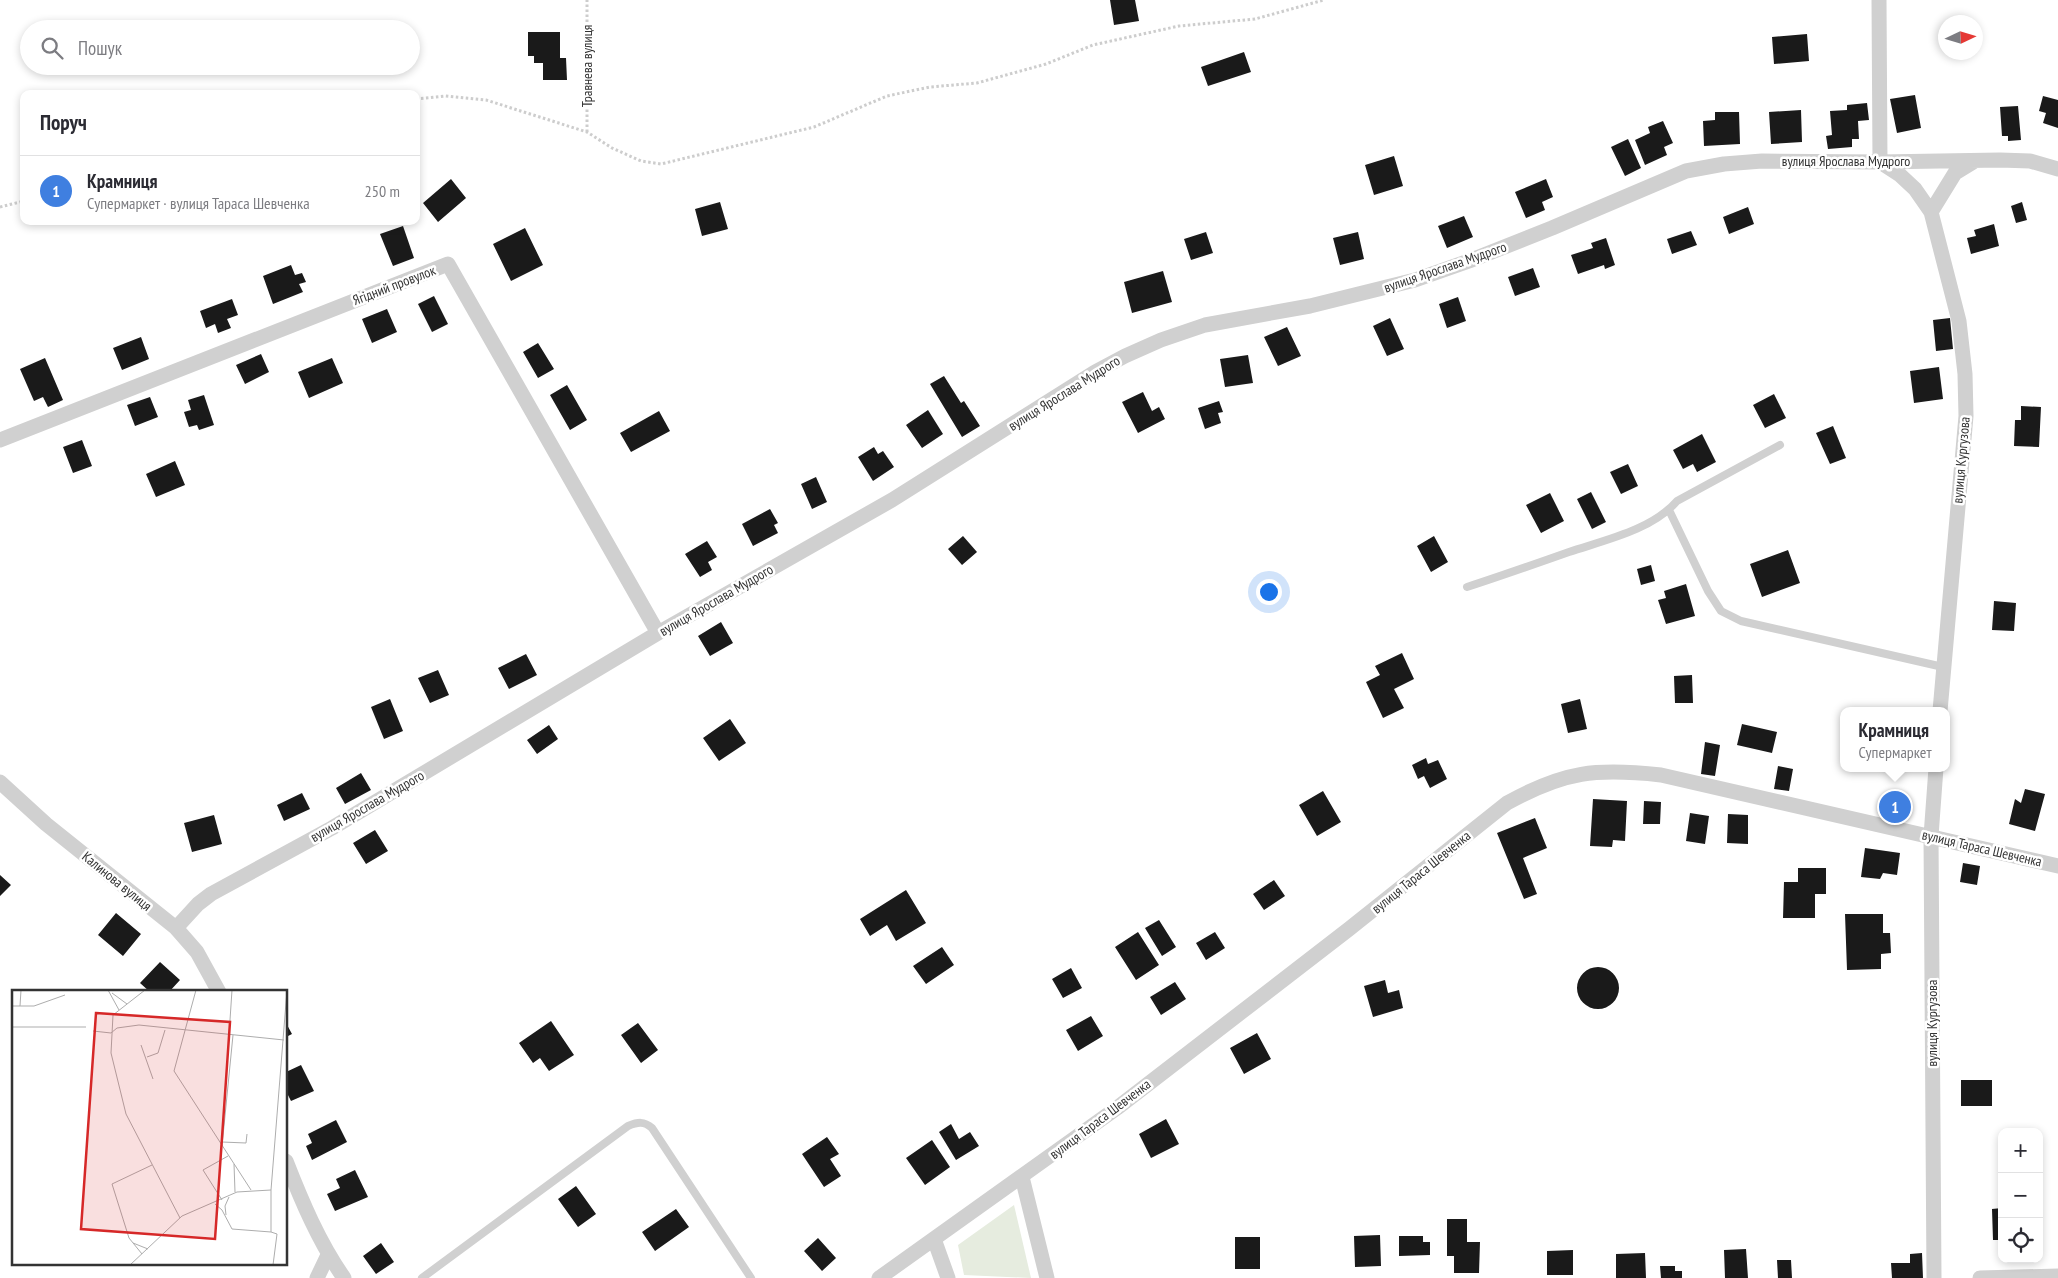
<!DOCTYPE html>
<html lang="uk">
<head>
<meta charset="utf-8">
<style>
  body { margin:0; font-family:"PT Sans Narrow",sans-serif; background:#f7f7f7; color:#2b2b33 }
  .controls { position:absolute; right:15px; bottom:15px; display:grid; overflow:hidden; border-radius:10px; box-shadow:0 2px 8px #0003 }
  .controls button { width:45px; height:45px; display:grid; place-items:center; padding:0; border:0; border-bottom:1px solid #e1e1e2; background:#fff; color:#2b2b33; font:25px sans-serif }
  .compass { position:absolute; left:1938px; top:15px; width:45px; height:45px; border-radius:50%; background:#fff; box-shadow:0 2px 8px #0003; rotate:86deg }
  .you { position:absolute; left:1268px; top:591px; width:18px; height:18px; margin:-12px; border:4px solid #fff; border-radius:50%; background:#1a73e8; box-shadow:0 0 0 8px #1a73e833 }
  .badge { display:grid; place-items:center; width:32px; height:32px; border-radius:50%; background:#e63946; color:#fff; font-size:16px; font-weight:700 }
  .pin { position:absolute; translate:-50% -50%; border:2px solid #fff; box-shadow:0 1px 5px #0006 }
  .popup { position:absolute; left:1840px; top:707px; width:110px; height:65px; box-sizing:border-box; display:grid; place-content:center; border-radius:10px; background:#fff; filter:drop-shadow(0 1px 4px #0005); font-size:16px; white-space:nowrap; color:#7c7c81 }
  .popup b { font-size:19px; color:#2b2b33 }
  .popup::after { content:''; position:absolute; left:50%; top:100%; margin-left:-10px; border:10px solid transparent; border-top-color:#fff }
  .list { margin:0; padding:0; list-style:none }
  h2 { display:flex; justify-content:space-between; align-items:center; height:65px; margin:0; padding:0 20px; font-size:21px }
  h2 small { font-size:16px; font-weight:400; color:#7c7c81 }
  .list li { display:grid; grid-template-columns:32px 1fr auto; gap:15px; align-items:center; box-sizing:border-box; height:70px; padding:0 20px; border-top:1px solid #e1e1e2 }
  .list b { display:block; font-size:19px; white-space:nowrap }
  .list p { margin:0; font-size:16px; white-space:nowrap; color:#7c7c81 }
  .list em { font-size:16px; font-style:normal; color:#7c7c81 }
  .icon { flex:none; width:28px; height:28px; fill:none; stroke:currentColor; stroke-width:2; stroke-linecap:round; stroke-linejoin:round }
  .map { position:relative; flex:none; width:2058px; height:1278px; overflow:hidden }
  .search { position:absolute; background:#fff; box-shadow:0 2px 8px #0003; left:20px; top:20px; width:400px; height:55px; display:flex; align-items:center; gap:12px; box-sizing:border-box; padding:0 18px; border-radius:28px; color:#7c7c81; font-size:19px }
  .panel { position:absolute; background:#fff; box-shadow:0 2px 8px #0003; left:20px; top:90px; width:400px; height:135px; border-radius:10px }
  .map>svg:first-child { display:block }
  .green { fill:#e6ecdf }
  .building { fill:#1a1a1a }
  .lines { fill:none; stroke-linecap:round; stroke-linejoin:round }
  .path { stroke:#cdcdcd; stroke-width:3; stroke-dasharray:2.5 2.5; stroke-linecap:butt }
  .lane { stroke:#d0d0d0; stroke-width:8 }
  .street { stroke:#d0d0d0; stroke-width:15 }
  .labels { text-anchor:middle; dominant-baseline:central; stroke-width:5; stroke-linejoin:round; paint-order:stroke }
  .street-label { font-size:14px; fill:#333; stroke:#fff }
  .inset-road { fill:none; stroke:#adadad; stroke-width:1 }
  .view { fill:#d62828; fill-opacity:0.15; stroke:#d62828; stroke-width:2.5 }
  .inset-edge { fill:none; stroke:#333; stroke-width:2.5 }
</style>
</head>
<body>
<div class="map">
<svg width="2058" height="1278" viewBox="0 0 2058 1278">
  <rect width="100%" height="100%" fill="#fff"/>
  <!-- green -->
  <path class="green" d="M1014,1205l17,73 -67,-3 -6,-30z"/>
  <!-- building -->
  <path class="building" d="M1110,0h25l4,21 -25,4z
    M528,32h32v26h6l1,22h-24v-17h-9v-7h-6z
    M1807,34l2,27 -35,3 -2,-27z
    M1244,52l7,20 -43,14 -7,-19z
    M1915,95l6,33 -24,5 -7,-34z
    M2043,96l15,4v28l-15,-5 3,-10 -7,-2z
    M1867,103l2,17 -11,1 1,18h-7v8l-24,2 -2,-13 6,-1 -2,-24 17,-1v-5z
    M2018,106l3,34 -13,1v-5h-6l-2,-29z
    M1801,110l1,32 -31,2 -2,-32z
    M1715,112h24l1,32 -36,2 -1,-25 12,-1z
    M1663,121l10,22 -9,4 3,8 -22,10 -10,-25 15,-7 -2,-6z
    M1628,139l13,29 -16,8 -14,-29z
    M1394,156l9,30 -29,9 -9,-30z
    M451,179l15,19 -28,24 -15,-19z
    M1546,179l7,18 -11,5 3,8 -19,8 -11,-26z
    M720,202l8,27 -26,7 -7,-27z
    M2022,202l5,18 -11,3 -5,-17z
    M1748,207l6,17 -25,10 -6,-17z
    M1464,216l9,21 -26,11 -9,-22z
    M1994,224l5,22 -28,8 -4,-16 9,-2 -2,-6z
    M403,226l11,32 -21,8 -13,-32z
    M525,228l18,37 -32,16 -18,-37z
    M1691,231l6,14 -25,9 -5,-15z
    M1206,232l7,21 -22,7 -7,-21z
    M1358,232l6,27 -24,6 -7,-27z
    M1606,238l9,27 -10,4 -1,-4 -26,9 -7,-19 22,-7 -2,-5z
    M291,265l4,10 7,-2 4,9 -7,2 4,8 -30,12 -10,-28z
    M1533,268l7,19 -25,9 -7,-19z
    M1163,271l9,31 -40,11 -8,-31z
    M434,296l14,28 -16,8 -14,-28z
    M1458,297l8,24 -19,7 -8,-24z
    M232,299l6,16 -11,4 4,9 -13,5 -3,-9 -9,4 -6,-17z
    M387,309l10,23 -25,11 -10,-24z
    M1390,318l14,31 -17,7 -14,-30z
    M1950,318l3,31 -17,2 -3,-31z
    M1287,327l14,29 -23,10 -14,-29z
    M141,337l8,22 -27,11 -9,-22z
    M538,343l16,26 -16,9 -15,-26z
    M261,354l8,18 -24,12 -9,-19z
    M1248,355l5,28 -28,4 -5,-28z
    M45,358l18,42 -15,7 -5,-10 -9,4 -14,-32z
    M332,358l11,25 -34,15 -11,-26z
    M1939,367l4,32 -29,4 -4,-32z
    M944,376l17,27 3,-2 16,25 -18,11 -32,-53z
    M567,385l20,35 -17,10 -20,-35z
    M1143,392l9,19 7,-4 6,12 -27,14 -16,-31z
    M1774,394l12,24 -21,10 -12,-23z
    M204,395l10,30 -15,5 -2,-5 -8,2 -5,-15 7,-2 -3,-10z
    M150,397l8,20 -23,9 -8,-21z
    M1219,401l4,11 -5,1 3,10 -16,6 -7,-21z
    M2021,406l20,1 -2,40 -25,-1 1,-26h6z
    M928,410l15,24 -21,14 -16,-23z
    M659,411l11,20 -39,21 -11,-19z
    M1833,426l13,32 -16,6 -14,-31z
    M1702,434l14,28 -19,10 -4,-8 -10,5 -10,-19z
    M82,440l10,26 -19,7 -10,-26z
    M874,447l4,7 5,-3 11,16 -21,14 -15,-24z
    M175,461l10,24 -29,12 -10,-23z
    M1628,464l10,22 -17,8 -11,-22z
    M816,477l11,25 -15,7 -11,-25z
    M1591,492l15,30 -14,7 -15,-30z
    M1550,493l14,28 -23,12 -15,-28z
    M770,509l8,14 -4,2 4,8 -25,13 -11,-22z
    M963,536l14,16 -15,13 -14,-16z
    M1434,536l14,26 -17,10 -14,-26z
    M707,541l10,16 -9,5 4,8 -12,7 -15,-23z
    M1788,550l12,33 -38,14 -12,-33z
    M1651,565l4,16 -14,4 -4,-16z
    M1686,584l9,32 -29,8 -8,-24 8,-2 -2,-7z
    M1994,601l22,2 -2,28 -22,-1z
    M721,622l12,21 -23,13 -12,-20z
    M1402,653l12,26 -20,10 10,19 -21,10 -17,-36 14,-7 -5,-9z
    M526,654l11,21 -28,14 -11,-21z
    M438,670l11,25 -19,8 -12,-25z
    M1692,675l1,28h-18l-1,-27z
    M390,699l13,32 -19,8 -13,-32z
    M1580,699l7,30 -19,4 -7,-29z
    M730,719l16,24 -27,18 -16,-23z
    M1742,724l35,8 -5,21 -35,-8z
    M549,725l9,14 -21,15 -10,-14z
    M1705,742l15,3 -5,31 -14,-2z
    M1426,758l2,6 10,-4 9,19 -17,9 -6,-12 -6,3 -6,-14z
    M1778,766l15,3 -4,22 -15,-2z
    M361,773l10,17 -26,14 -9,-16z
    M2025,789l20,5 -10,37 -26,-7 6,-25 6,4z
    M1323,791l18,31 -24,14 -18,-31z
    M302,793l8,16 -26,12 -7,-16z
    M1883,796l28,7 -4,16 -28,-6z
    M1593,799l34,2 -2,40 -12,-1 -1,7 -22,-1z
    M1644,801l17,1 -1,22h-17z
    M1690,813l19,3 -4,28 -19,-3z
    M1728,814l20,1v29l-21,-1z
    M214,815l8,29 -30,8 -8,-29z
    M1535,818l12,30 -24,10 14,36 -13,5 -27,-66z
    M375,830l13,21 -22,13 -13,-21z
    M1865,848l35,5 -3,22 -14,-2 -3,6 -19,-2z
    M1963,863l17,3 -3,19 -17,-3z
    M1798,868h28v26h-11v24h-32l1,-36h14z
    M0,875l11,10 -11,11z
    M1274,880l11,16 -21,14 -11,-16z
    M906,890l20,33 -30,18 -9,-16 -17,11 -10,-17z
    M116,913l25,21 -18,22 -25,-21z
    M1845,914h38v19h7l1,20 -10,1v15l-34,1z
    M1159,920l17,27 -14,9 -17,-28z
    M1138,932l21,33 -23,15 -21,-33z
    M1215,932l10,16 -19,12 -10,-17z
    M942,947l12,18 -28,19 -13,-18z
    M160,962l20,18 -11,12h-19l-10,-9z
    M1577 988a21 21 0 1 1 42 0a21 21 0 1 1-42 0Z
    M1071,968l11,20 -19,10 -11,-19z
    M1385,980l3,13 11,-3 4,18 -30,9 -9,-31z
    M1175,982l11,17 -25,16 -11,-18z
    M1091,1016l12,20 -25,15 -12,-21z
    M551,1021l23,34 -25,16 -9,-13 -7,5 -14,-20z
    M286,1023l6,11 -6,3z
    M638,1023l20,27 -17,13 -20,-28z
    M1257,1033l14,26 -27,15 -14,-26z
    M301,1065l13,26 -23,10 -5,-10v-19z
    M1961,1080h31v26h-31z
    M1166,1119l13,25 -28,14 -12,-24z
    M336,1120l11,22 -35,18 -6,-14 6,-3 -4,-9z
    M951,1124l8,15 11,-7 9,14 -23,14 -17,-28z
    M827,1137l12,17 -9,5 11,17 -17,11 -22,-33z
    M932,1140l18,27 -25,18 -19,-27z
    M355,1170l13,27 -33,14 -8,-17 13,-6 -4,-9z
    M576,1186l20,28 -18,13 -20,-28z
    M2002,1208v32h-9l-1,-31z
    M676,1209l13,18 -34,24 -13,-19z
    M1447,1219h20v23h13l-1,31h-25v-17h-7z
    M1380,1235l1,31 -26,1 -1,-31z
    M1399,1236h24v6h7v13l-31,1z
    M1235,1237h25v32h-25z
    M818,1238l18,20 -14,13 -18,-20z
    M381,1243l13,19 -18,12 -13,-18z
    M1746,1249l2,29h-23l-1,-28z
    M1573,1250v25h-26v-24z
    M1645,1253l1,25h-30v-24z
    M1922,1253l1,25h-31l-1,-15h19v-9z
    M1777,1260h14l1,18h-14z
    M1660,1266h15v5h7v7h-21z"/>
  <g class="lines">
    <!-- path -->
    <path class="path" d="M416,99l29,-3 41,4 101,32 25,16 29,13 20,3 153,-37 73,-31 43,-9 47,-4 69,-19 47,-19 86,-19 76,-7 69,-19
      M587,132v-132
      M0,207l24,-6"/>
    <!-- lane -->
    <path class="lane" d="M1669,510l39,81 13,20 20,10 202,46
      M1467,587c34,-11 68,-23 102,-35 36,-12 83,-22 108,-51l103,-56
      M422,1278l206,-152c10,-4 16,-5 24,2l99,150"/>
    <!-- street -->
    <path class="street" d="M1879,0l1,162 20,13 15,14 16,23 28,109 6,53 1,42 -26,295
      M1931,212l24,-39 18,-11
      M0,440l448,-176 210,369
      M0,782l46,42 130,104 21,24 22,40
      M176,928l22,-24 13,-10 121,-66 326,-195 234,-133 203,-128 30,-16 36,-16 44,-15 105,-19 105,-26 54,-19 83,-33 134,-57 38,-7 38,-3 118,1 120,-2 30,1 28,8
      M286,1161c16,41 33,81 58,117
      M1022,1177l25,101
      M934,1239l14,39
      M317,1278l11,-23
      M879,1278l238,-170 232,-179 158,-126c58,-32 89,-35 154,-28l397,91
      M1934,1278l-3,-442 5,-68
      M1980,1278l78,-2"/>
  </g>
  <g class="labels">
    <!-- street labels -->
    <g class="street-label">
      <text transform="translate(587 66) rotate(-90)">Травнева вулиця</text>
      <text x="1846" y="161">вулиця Ярослава Мудрого</text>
      <text transform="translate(1445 267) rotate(-19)">вулиця Ярослава Мудрого</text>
      <text transform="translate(394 285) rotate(-21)">Ягідний провулок</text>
      <text transform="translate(1064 393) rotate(-32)">вулиця Ярослава Мудрого</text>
      <text transform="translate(1961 460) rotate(-85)">вулиця Кургузова</text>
      <text transform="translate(716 600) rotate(-30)">вулиця Ярослава Мудрого</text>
      <text transform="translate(367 806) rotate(-30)">вулиця Ярослава Мудрого</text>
      <text transform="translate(1982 848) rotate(13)">вулиця Тараса Шевченка</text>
      <text transform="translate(1421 872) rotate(-39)">вулиця Тараса Шевченка</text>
      <text transform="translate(117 881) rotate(39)">Калинова вулиця</text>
      <text transform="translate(1932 1023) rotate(-90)">вулиця Кургузова</text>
      <text transform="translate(1100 1119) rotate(-37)">вулиця Тараса Шевченка</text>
    </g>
  </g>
  <!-- overview -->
  <g transform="translate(12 990)">
    <rect width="275" height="275" fill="#fff"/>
    <path class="inset-road" d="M96,0l11,20M133,0l-32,25 -2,38 15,61 54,104M184,0l-22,81 77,119M100,3l15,11M0,16h22l31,-11M8,16l1,-16M0,37h74M105,38l22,-3 145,15M81,41l18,2 6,-5M217,45l3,-45M129,55l12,34M135,67l11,-4 7,-23M210,152l24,1 1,-9M210,156l11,-111M222,174l1,28M210,210l-19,-30 25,-14M203,214l7,6 10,19 39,3M214,225l-1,-9 4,-9M121,253l15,6M130,264l-13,-16 -17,-54 40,-19M118,275l52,-49 55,-24 34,-2M261,275l4,-31 -6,-2v-42l16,-200"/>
    <path class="view" d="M84,23l134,9 -15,217 -134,-10z"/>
    <rect width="275" height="275" class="inset-edge"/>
  </g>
</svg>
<div class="controls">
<button>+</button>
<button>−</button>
<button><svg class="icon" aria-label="locate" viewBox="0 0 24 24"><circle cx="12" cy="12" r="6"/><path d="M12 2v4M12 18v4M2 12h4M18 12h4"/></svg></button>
</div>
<svg class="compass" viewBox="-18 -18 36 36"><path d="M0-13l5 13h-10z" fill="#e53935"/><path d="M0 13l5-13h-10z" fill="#7c7c81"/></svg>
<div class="you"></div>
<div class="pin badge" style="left:1895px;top:807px;background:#3f7fe0">1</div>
<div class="popup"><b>Крамниця</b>Супермаркет</div>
<div class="search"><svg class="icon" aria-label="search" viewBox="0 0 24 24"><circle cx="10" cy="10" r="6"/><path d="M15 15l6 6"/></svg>Пошук</div>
<section class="panel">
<h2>Поруч<small></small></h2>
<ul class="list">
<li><span class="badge" style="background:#3f7fe0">1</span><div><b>Крамниця</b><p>Супермаркет · вулиця Тараса Шевченка</p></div><em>250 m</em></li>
</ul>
</section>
</div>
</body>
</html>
